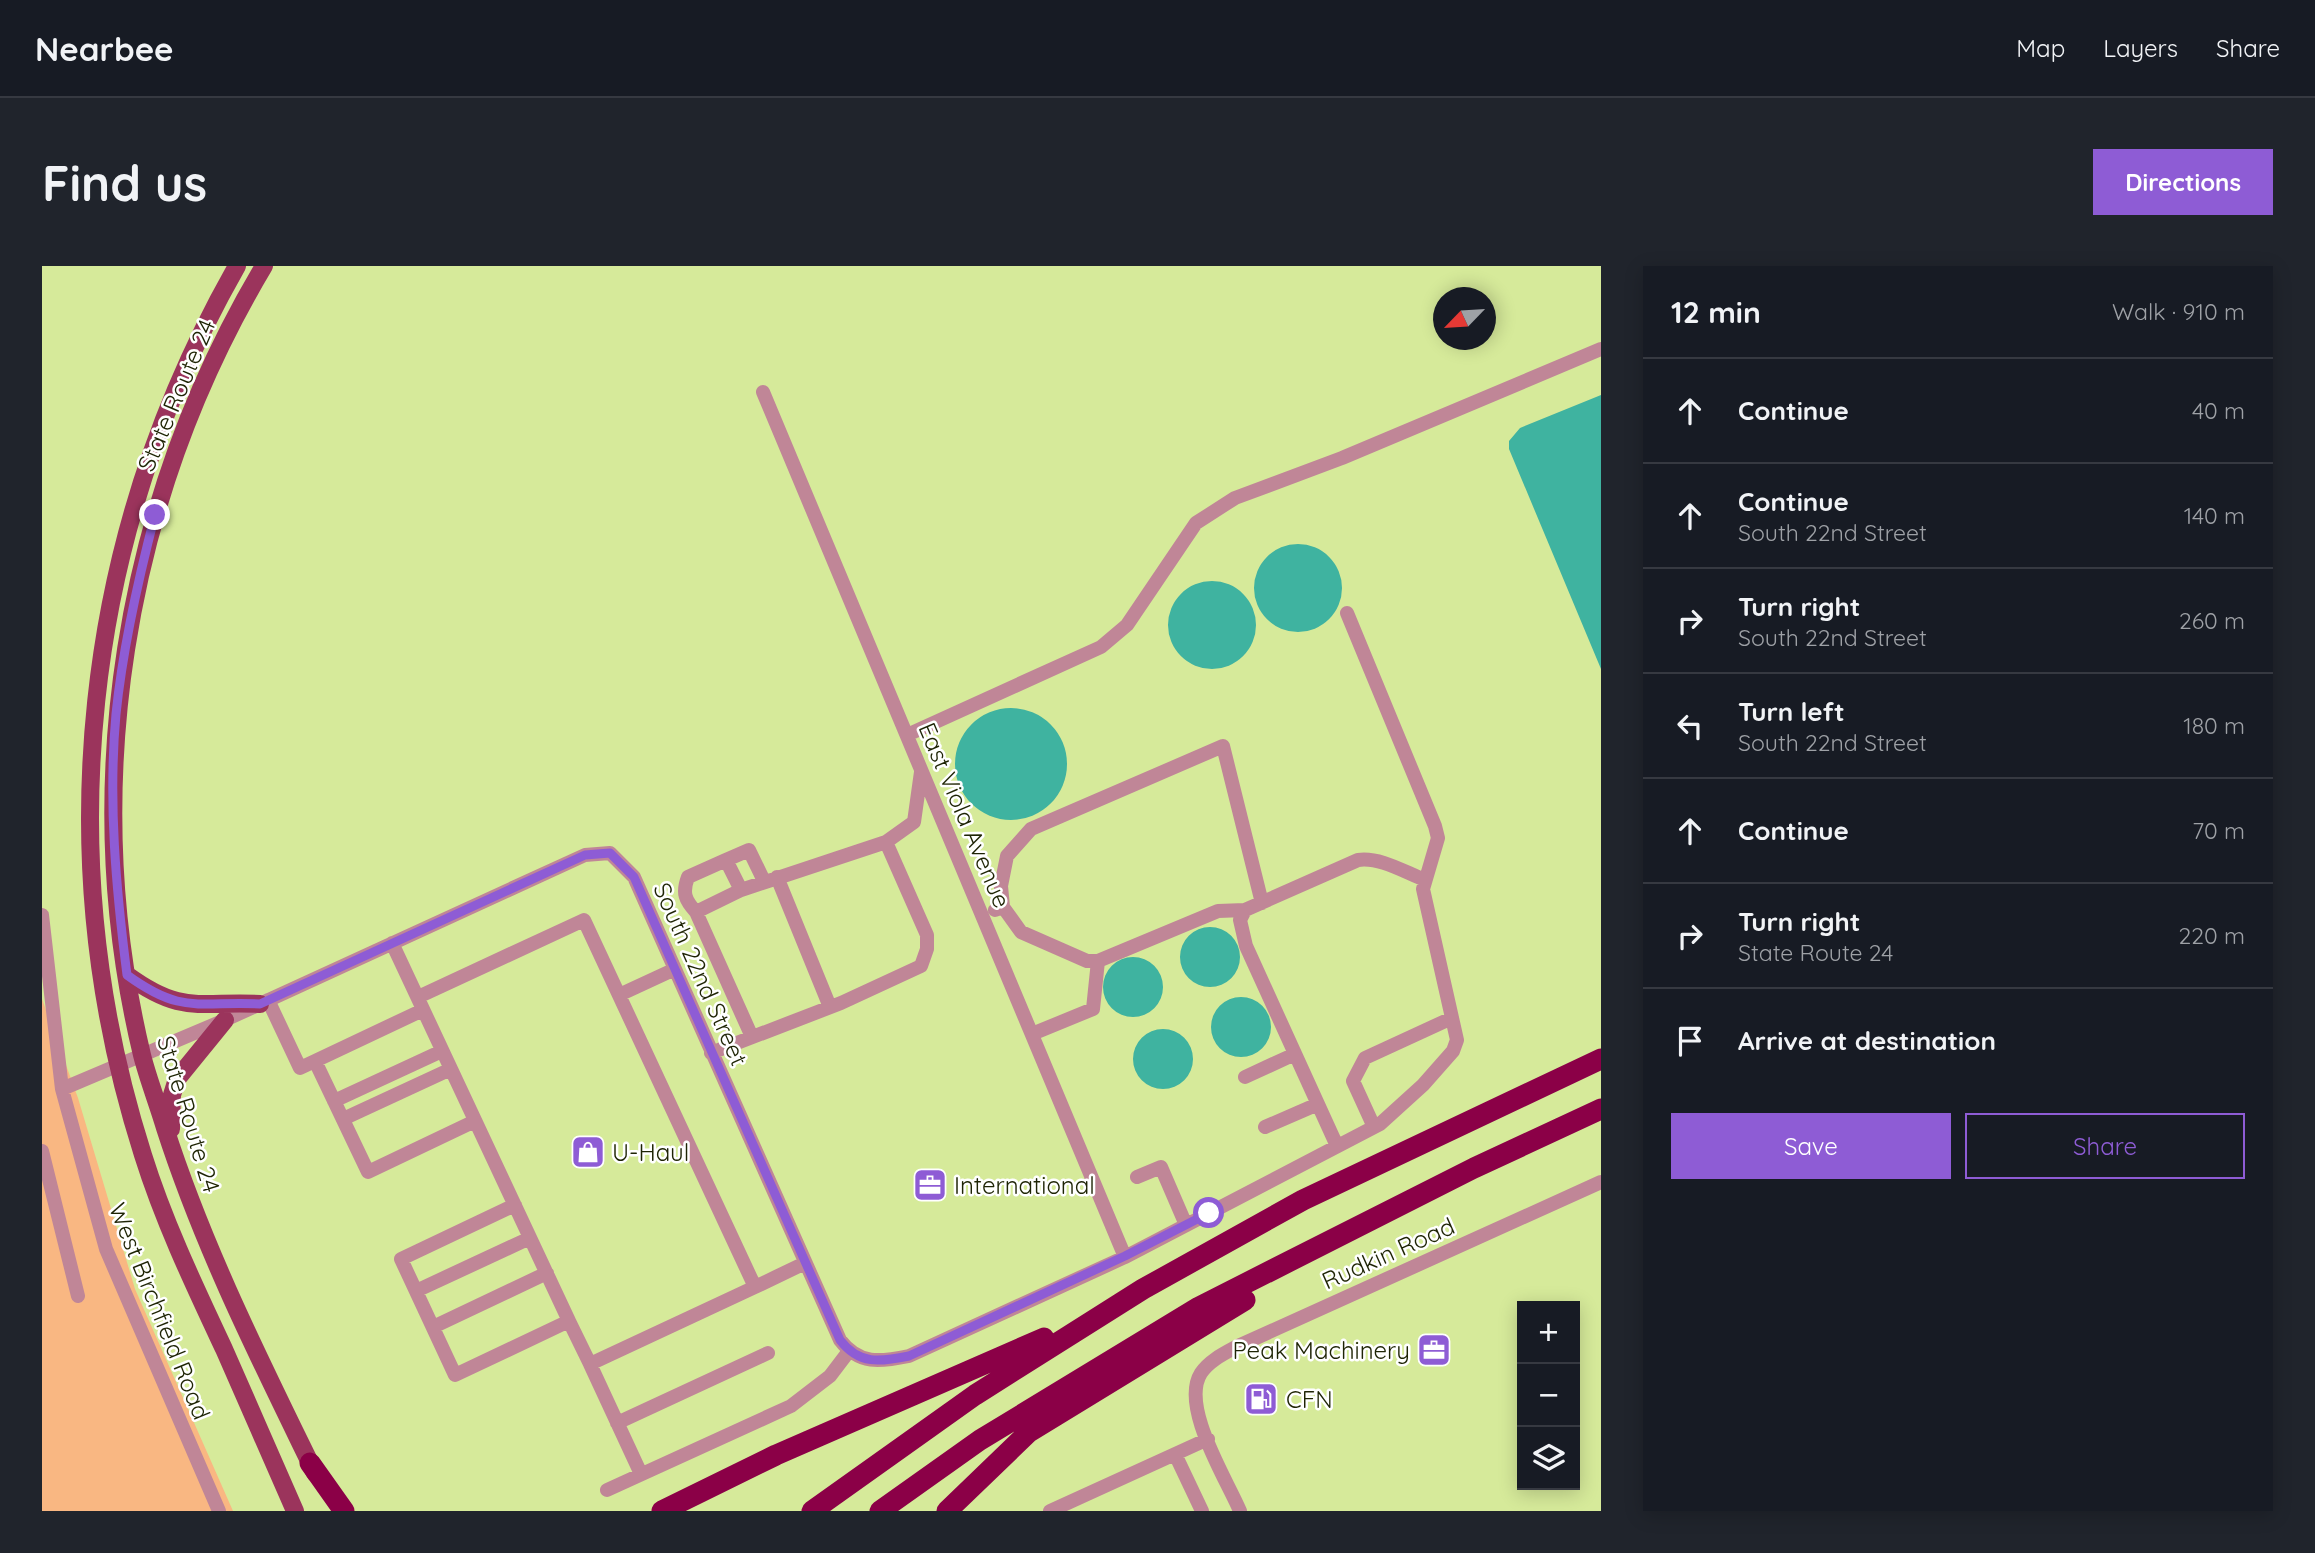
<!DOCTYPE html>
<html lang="en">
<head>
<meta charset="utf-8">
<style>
  body { margin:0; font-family:Quicksand,sans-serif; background:#20242c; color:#f1f3f6 }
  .controls { position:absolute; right:21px; bottom:21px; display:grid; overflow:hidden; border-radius:0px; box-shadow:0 4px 18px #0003 }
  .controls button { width:63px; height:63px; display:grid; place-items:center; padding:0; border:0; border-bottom:2px solid #363941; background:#171b24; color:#f1f3f6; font:35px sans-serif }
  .compass { position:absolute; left:1391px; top:21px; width:63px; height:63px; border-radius:50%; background:#171b24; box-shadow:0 4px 18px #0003; rotate:245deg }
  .stop { position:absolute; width:21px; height:21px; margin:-16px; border:5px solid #8e5cd5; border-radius:50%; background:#fff }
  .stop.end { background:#8e5cd5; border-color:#fff; box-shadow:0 2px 7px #0008 }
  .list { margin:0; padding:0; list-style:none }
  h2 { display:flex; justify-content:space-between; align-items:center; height:91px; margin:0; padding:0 28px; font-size:30px }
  h2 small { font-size:23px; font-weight:400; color:#9ea1a6 }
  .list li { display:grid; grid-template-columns:46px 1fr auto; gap:21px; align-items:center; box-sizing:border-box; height:105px; padding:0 28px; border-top:2px solid #363941 }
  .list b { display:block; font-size:26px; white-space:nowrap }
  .list p { margin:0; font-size:23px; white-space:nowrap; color:#9ea1a6 }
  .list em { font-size:23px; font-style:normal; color:#9ea1a6 }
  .actions { display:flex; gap:14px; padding:21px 28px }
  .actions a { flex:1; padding:16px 0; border:2px solid #8e5cd5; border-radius:0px; text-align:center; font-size:24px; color:#8e5cd5 }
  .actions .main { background:#8e5cd5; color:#fff }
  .icon { flex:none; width:38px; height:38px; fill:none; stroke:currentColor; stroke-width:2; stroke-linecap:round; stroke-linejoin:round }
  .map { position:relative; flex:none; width:1559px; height:1245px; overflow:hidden; border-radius:0px }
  header { display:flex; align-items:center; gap:42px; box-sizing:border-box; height:98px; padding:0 35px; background:#171b24; border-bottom:2px solid #363941 }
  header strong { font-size:33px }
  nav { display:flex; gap:38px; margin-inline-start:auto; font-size:24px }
  .intro { display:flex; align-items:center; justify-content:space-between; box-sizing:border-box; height:168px; padding:0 42px }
  h1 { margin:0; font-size:49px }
  .button { padding:18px 32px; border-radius:0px; background:#8e5cd5; color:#fff; font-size:24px; font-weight:700 }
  main { display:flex; gap:42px; padding:0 42px }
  aside { flex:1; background:#171b24; border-radius:0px; box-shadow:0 4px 18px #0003 }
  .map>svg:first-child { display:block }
  .green { fill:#f9b782 }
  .water { fill:#3fb3a0 }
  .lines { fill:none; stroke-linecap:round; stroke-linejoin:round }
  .minor { stroke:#c08697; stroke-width:14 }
  .major { stroke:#9b345c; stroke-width:18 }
  .highway { stroke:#8b0047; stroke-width:21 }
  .route { stroke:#8e5cd5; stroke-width:9 }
  .labels { text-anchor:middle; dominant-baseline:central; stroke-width:5; stroke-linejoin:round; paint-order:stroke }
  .street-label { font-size:24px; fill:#1e2404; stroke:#fff }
  .poi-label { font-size:24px; fill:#1e2404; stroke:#fff; text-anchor:start }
</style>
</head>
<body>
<header>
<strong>Nearbee</strong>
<nav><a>Map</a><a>Layers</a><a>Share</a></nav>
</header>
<div class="intro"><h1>Find us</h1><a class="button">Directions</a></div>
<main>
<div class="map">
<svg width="1559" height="1245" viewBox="0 0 1559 1245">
  <rect width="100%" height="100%" fill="#d6ea9a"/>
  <!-- green -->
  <path class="green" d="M0,733l36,99 57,191 98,222h-191z"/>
  <!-- water -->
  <path class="water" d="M1559,129v274l-92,-220v-8l11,-13z
    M1212 322a44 44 0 1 1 88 0a44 44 0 1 1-88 0Z
    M1126 359a44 44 0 1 1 88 0a44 44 0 1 1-88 0Z
    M913 498a56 56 0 1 1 112 0a56 56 0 1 1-112 0Z
    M1138 691a30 30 0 1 1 60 0a30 30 0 1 1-60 0Z
    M1061 721a30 30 0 1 1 60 0a30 30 0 1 1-60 0Z
    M1169 761a30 30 0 1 1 60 0a30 30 0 1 1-60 0Z
    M1091 793a30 30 0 1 1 60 0a30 30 0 1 1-60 0Z"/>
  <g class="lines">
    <!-- minor -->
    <path class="minor" d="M721,126l362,865
      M865,469l194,-88 26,-22 69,-102 39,-25 107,-40 259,-109
      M684,594l23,-10 15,31
      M735,611l53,130
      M961,641l-2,-21 6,-30 24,-27 192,-83 39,157
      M953,644l8,-3 18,25 66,29h11l120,-50 27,-1
      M654,646c-11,-12 -14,-19 -8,-35l38,-17 15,30
      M0,649l20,174 44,160 113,262
      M350,677c59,126 118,252 177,378l-114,54 -54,-116 114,-54
      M577,729l54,-25
      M376,731l166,-77 171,367 -165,77 -21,-43
      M226,734l32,68 15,-7
      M381,744l-108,51 53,111 107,-51
      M990,768l61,-25 5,-48
      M710,771l-56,-125 45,-22 145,-48
      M669,787l130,-50 80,-37 6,-17v-14l-41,-93 28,-20 7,-50
      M1203,811l50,-23
      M20,823l163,-69 360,-165 25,-2 24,24 206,463c19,25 40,22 69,16l216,-99 255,-133 43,-39 30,-34 4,-11 -34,-151 15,-51 -3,-12 -88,-213
      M292,835l108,-50
      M301,853l108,-50
      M1223,861l53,-23
      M1332,861l-21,-46 12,-23 87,-40
      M1295,880l-91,-200 -6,-26 5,-10 113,-50c23,-3 46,12 67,20
      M0,885l36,145
      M1095,911l24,-10 25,58
      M713,1021l50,-24
      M374,1025l114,-53
      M391,1061l114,-54
      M548,1098l51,110
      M575,1157l151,-70
      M1133,1188l27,57
      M565,1224l184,-84 39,-30 19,-25
      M1008,1245l158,-72
      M1198,1245c-14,-33 -60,-105 -39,-138 8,-12 22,-19 35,-26l365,-165"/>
    <!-- major -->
    <path class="major" d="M195,0c-155,272 -189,591 -94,889 21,67 51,130 81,194 24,54 47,108 71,162
      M222,0c-141,236 -186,522 -122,789 6,24 16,49 23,73 39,121 95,232 150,345
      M85,709c55,40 71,26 133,29
      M129,863l1,-34 5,-16 48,-59"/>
    <!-- highway -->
    <path class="highway" d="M268,1197l34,48
      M620,1245l114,-56 268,-117
      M770,1245l163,-116 168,-106 160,-89 298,-141
      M838,1245l100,-71 219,-133 275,-139 127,-59
      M905,1245l82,-79 216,-132"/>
  </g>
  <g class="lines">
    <!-- route -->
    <path class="route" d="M113,249c-17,65 -32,131 -39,199 -8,87 0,175 11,261 55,40 71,26 133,29l325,-149 25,-2 24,24 206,463c19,25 40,22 69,16l216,-100 84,-43"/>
  </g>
  <!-- icons -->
  <defs>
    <symbol id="shop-square" viewBox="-11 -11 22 22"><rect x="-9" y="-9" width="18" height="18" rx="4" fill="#8e5cd5" stroke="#fff"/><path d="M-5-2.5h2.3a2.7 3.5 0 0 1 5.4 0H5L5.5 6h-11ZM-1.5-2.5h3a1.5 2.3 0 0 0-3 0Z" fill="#fff"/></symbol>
    <symbol id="office-square" viewBox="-11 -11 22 22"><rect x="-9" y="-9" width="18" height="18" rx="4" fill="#8e5cd5" stroke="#fff"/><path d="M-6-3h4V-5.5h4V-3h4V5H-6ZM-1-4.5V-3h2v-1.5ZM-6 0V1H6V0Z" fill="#fff"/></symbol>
    <symbol id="fuel-square" viewBox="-11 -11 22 22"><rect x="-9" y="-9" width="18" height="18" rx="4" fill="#8e5cd5" stroke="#fff"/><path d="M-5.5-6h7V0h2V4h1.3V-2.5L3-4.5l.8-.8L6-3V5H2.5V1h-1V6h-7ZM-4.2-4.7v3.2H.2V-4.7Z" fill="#fff"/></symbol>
  </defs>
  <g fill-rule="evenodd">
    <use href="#shop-square" x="527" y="867" width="38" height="38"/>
    <use href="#office-square" x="869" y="900" width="38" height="38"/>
    <use href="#office-square" x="1373" y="1065" width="38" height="38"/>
    <use href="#fuel-square" x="1200" y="1114" width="38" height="38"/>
  </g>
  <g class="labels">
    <!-- street labels -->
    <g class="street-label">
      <text transform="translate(134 129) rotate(-67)">State Route 24</text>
      <text transform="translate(923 549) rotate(67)">East Viola Avenue</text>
      <text transform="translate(659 708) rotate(66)">South 22nd Street</text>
      <text transform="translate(147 848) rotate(73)">State Route 24</text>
      <text transform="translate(1346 987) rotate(-24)">Rudkin Road</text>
      <text transform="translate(118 1045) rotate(68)">West Birchfield Road</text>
    </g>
    <!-- poi labels -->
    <g class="poi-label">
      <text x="570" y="886">U-Haul</text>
      <text x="912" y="919">International</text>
      <text x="1368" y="1084" text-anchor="end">Peak Machinery</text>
      <text x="1244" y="1133">CFN</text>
    </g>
  </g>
</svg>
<div class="controls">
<button>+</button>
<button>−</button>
<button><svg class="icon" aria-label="layers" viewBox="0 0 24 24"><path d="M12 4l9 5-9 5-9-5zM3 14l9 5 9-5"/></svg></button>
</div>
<svg class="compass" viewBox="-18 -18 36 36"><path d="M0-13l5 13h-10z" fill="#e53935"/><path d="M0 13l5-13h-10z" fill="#9ea1a6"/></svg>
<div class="stop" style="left:1167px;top:947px"></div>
<div class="stop end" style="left:113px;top:249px"></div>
</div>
<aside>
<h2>12 min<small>Walk · 910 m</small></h2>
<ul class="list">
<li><svg class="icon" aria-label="ahead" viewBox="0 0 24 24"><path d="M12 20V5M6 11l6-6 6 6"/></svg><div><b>Continue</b></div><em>40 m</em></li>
<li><svg class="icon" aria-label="ahead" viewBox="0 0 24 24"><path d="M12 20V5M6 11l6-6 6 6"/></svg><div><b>Continue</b><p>South 22nd Street</p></div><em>140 m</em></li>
<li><svg class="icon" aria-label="right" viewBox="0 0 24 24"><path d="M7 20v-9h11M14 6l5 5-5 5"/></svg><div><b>Turn right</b><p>South 22nd Street</p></div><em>260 m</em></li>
<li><svg class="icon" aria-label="left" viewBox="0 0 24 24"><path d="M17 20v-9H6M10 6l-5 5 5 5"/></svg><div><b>Turn left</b><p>South 22nd Street</p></div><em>180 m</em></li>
<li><svg class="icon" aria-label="ahead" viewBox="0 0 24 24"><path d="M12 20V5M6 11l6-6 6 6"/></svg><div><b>Continue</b></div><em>70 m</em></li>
<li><svg class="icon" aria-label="right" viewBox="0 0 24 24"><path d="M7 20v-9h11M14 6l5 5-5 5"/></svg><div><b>Turn right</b><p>State Route 24</p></div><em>220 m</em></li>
<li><svg class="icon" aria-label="arrive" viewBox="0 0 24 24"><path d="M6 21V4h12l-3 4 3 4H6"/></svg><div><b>Arrive at destination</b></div></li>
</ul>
<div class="actions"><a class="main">Save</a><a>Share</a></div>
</aside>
</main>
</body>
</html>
